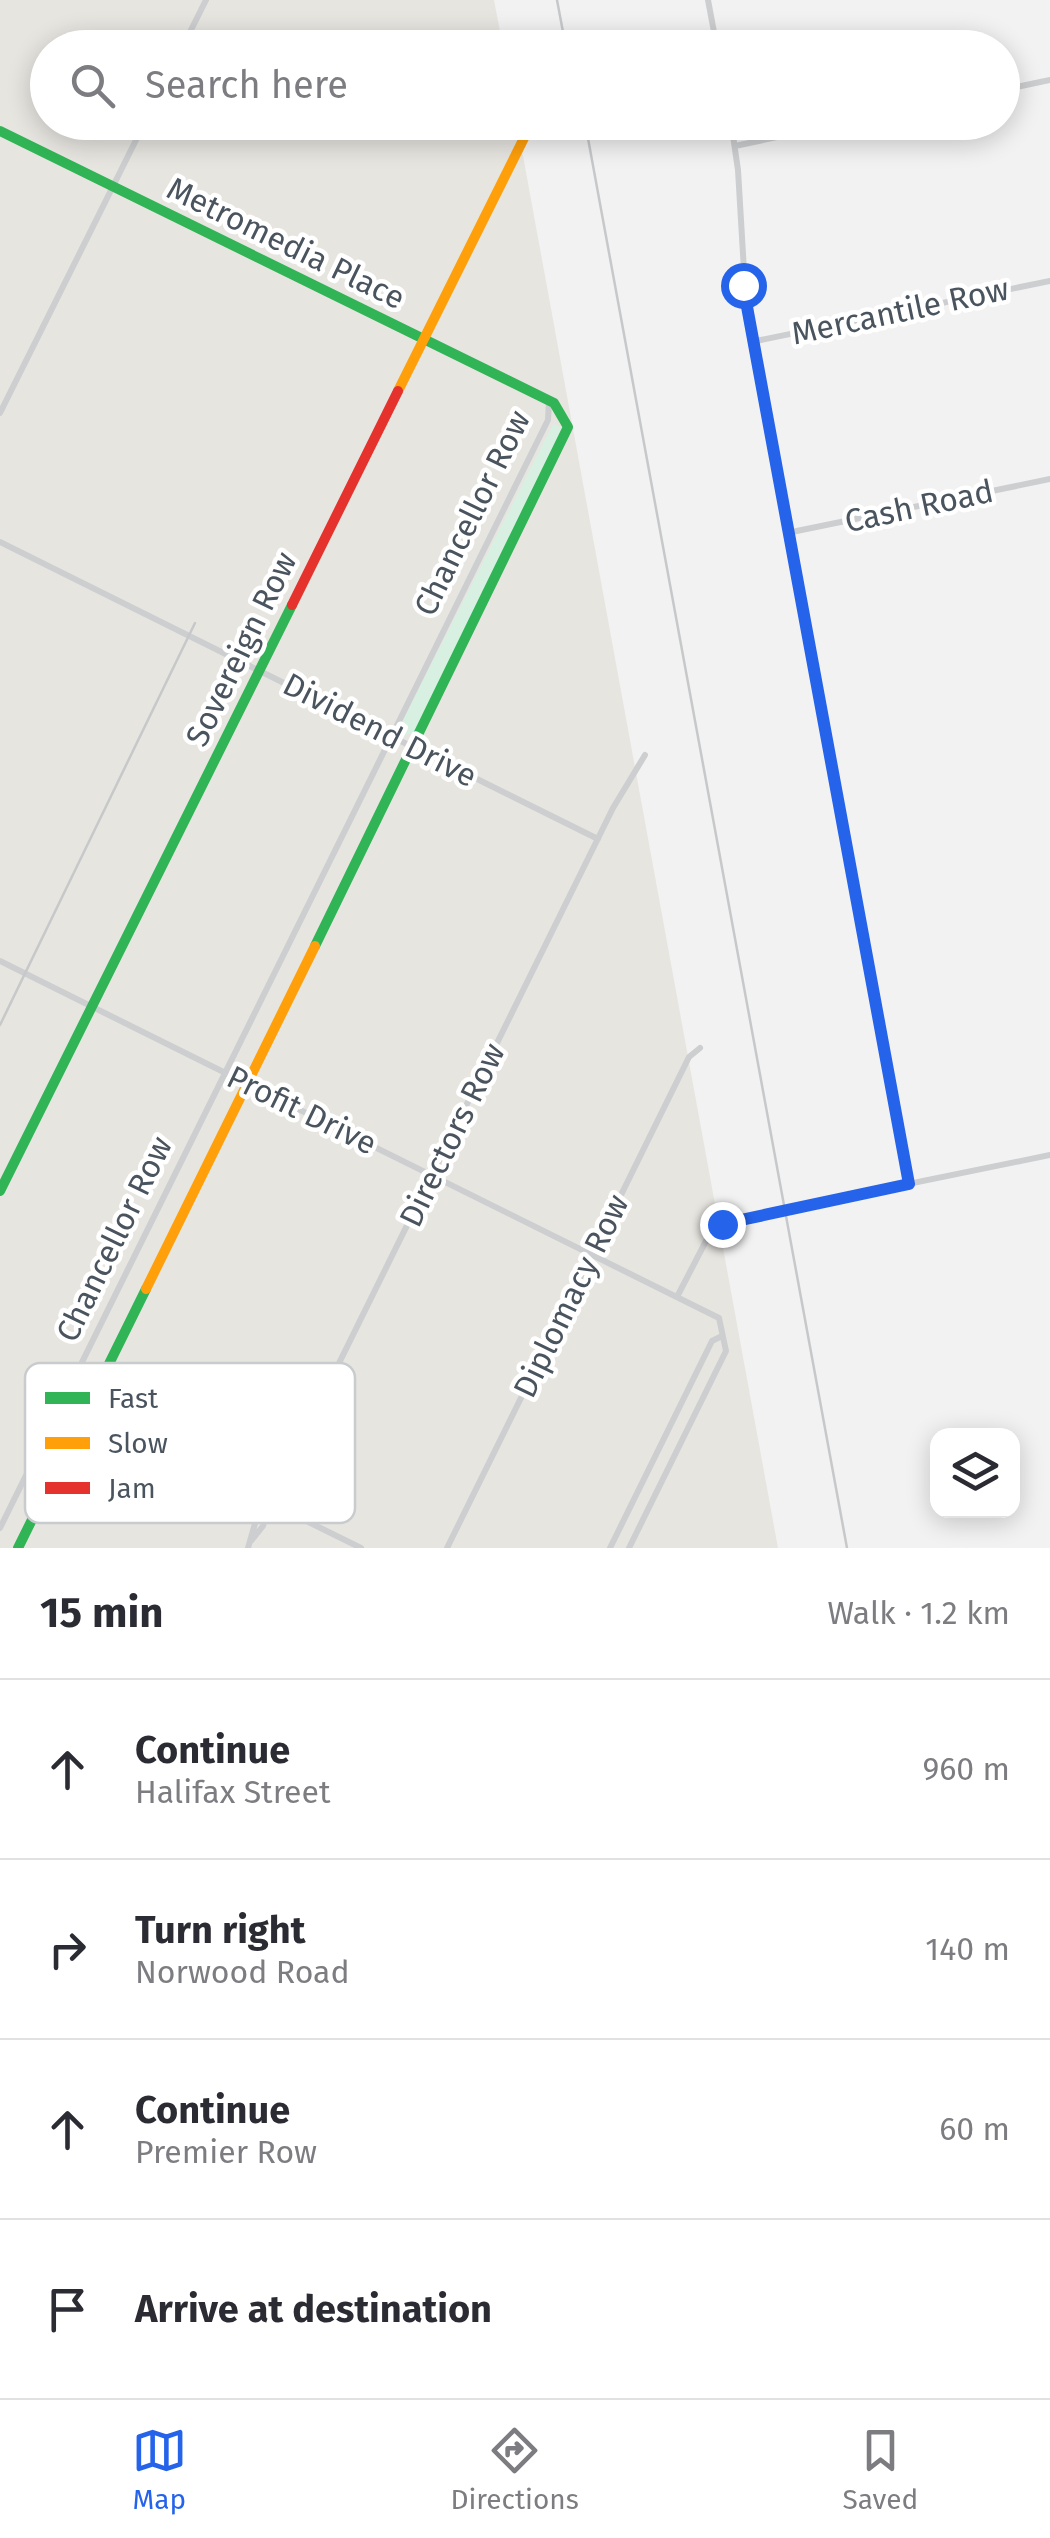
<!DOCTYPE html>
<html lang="en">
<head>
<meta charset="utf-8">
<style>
  body { margin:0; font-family:"Fira Sans",sans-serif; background:#f2f2f3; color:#2b2b33 }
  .controls { position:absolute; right:30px; bottom:30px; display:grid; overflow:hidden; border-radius:20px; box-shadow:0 5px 25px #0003 }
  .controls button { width:90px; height:90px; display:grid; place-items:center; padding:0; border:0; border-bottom:2px solid #e1e1e2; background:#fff; color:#2b2b33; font:50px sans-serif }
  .stop { position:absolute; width:30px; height:30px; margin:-22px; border:8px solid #2563eb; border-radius:50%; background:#fff }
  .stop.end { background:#2563eb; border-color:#fff; box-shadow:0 2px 10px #0008 }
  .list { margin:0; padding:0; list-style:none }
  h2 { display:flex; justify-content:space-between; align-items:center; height:130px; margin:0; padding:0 40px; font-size:42px }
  h2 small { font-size:32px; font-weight:400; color:#7c7c81 }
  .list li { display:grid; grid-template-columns:65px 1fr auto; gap:30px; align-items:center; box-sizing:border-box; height:180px; padding:0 40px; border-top:2px solid #e1e1e2 }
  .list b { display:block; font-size:38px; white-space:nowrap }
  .list p { margin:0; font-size:32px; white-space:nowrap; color:#7c7c81 }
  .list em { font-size:32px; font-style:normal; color:#7c7c81 }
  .icon { flex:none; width:55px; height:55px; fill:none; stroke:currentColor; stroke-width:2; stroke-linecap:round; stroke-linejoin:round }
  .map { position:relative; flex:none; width:1050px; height:1548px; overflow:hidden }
  .search { position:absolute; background:#fff; box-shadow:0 5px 25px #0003; left:30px; right:30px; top:30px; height:110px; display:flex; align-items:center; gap:25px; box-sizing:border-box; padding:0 35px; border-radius:55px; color:#7c7c81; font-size:38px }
  .sheet { height:850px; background:#fff }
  nav { display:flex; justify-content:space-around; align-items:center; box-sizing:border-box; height:140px; border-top:2px solid #e1e1e2; background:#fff; font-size:28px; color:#7c7c81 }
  nav a { display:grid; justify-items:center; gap:5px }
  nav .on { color:#2563eb }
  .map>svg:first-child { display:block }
  .commercial { fill:#e7e5e0 }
  .green { fill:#d8f0e2 }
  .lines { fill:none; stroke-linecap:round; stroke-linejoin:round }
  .street { stroke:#ccced0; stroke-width:6 }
  .fast { stroke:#30b455; stroke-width:10 }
  .slow { stroke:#ff9f0a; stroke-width:10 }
  .jam { stroke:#e5322d; stroke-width:10 }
  .rail { stroke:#c7c8ca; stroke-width:2.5 }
  .route { stroke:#2563eb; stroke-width:12 }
  .labels { text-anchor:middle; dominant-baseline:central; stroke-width:9; stroke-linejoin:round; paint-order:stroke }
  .street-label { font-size:32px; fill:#4a545e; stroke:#fff }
  .key { fill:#fff; stroke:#c9cccf; stroke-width:2.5 }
  .key-label { font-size:28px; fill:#4a545e }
</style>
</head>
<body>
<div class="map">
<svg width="1050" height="1548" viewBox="0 0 1050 1548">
  <rect width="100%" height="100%" fill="#f2f2f2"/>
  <!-- commercial -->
  <path class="commercial" d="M0,0h494l9,47 -455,1v74l469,1 261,1425h-778z"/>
  <!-- green -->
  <path class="green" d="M553,424l11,5v8l-147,295 -13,3 -4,-9z"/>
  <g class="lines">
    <!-- street -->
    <path class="street" d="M708,0l9,48
      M182,48l24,-48
      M1002,90l48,-10
      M731,122l7,48 9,151 162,862
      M735,146l113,-24
      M751,342l299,-61
      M0,413l145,-291
      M787,533l263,-54
      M0,542l598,297
      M0,961l719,357 7,33 -97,197
      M678,1295l29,-56 25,-19 318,-65
      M270,1503l91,45
      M0,1528l548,-1108 1,-18
      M251,1541l12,-15 7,-23 343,-695 32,-53
      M248,1548l8,-28 6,-2
      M447,1548l242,-491 11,-9
      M610,1548l102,-207 10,-5"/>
    <!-- fast -->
    <path class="fast" d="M0,131l554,272 14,24 -253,519
      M0,1191l292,-586
      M18,1548l128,-259"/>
    <!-- slow -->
    <path class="slow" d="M398,391l130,-261
      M146,1289l169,-343"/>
    <!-- jam -->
    <path class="jam" d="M292,605l106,-214"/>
    <!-- rail -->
    <path class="rail" d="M557,0l9,48
      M585,122l262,1426
      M0,1025l195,-402"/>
  </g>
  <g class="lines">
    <!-- route -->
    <path class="route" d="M722,1224l187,-40 -166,-899"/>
  </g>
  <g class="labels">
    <!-- street labels -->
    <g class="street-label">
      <text transform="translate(286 243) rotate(26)">Metromedia Place</text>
      <text transform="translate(900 311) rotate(-12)">Mercantile Row</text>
      <text transform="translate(919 506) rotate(-12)">Cash Road</text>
      <text transform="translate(472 513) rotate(-64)">Chancellor Row</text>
      <text transform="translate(241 649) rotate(-64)">Sovereign Row</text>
      <text transform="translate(380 730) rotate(27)">Dividend Drive</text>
      <text transform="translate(302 1110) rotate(26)">Profit Drive</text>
      <text transform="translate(452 1135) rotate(-64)">Directors Row</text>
      <text transform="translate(114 1239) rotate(-64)">Chancellor Row</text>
      <text transform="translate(571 1296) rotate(-64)">Diplomacy Row</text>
    </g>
  </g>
  <!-- legend -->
  <rect x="25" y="1363" width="330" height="160" rx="15" class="key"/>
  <rect x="45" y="1392" width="45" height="12" fill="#30b455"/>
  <rect x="45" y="1437" width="45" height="12" fill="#ff9f0a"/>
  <rect x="45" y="1482" width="45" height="12" fill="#e5322d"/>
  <g class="key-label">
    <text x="108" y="1408">Fast</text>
    <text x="108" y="1453">Slow</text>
    <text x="108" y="1498">Jam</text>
  </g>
</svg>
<div class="controls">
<button><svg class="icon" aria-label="layers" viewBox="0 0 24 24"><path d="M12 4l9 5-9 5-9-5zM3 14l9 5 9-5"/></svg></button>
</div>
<div class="stop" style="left:743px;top:285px"></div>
<div class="stop end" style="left:722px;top:1224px"></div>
<div class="search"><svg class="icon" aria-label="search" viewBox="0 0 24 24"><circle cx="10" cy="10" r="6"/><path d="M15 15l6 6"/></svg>Search here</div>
</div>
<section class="sheet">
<h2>15 min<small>Walk · 1.2 km</small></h2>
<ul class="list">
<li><svg class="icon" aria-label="ahead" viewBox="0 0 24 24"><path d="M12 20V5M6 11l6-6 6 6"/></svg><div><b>Continue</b><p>Halifax Street</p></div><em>960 m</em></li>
<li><svg class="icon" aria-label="right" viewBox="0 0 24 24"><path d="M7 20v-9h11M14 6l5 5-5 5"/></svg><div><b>Turn right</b><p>Norwood Road</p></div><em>140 m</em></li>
<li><svg class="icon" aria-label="ahead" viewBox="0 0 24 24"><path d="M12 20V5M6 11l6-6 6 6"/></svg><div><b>Continue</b><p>Premier Row</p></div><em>60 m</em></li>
<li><svg class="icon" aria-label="arrive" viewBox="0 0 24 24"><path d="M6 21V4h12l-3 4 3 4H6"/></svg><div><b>Arrive at destination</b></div></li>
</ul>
</section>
<nav>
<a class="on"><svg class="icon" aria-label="map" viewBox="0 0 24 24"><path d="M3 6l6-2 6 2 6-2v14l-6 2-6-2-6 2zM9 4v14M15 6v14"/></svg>Map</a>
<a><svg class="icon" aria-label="directions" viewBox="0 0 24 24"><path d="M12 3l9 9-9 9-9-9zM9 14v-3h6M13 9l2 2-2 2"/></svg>Directions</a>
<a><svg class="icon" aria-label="saved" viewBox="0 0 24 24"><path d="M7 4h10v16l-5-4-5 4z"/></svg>Saved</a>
</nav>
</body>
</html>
